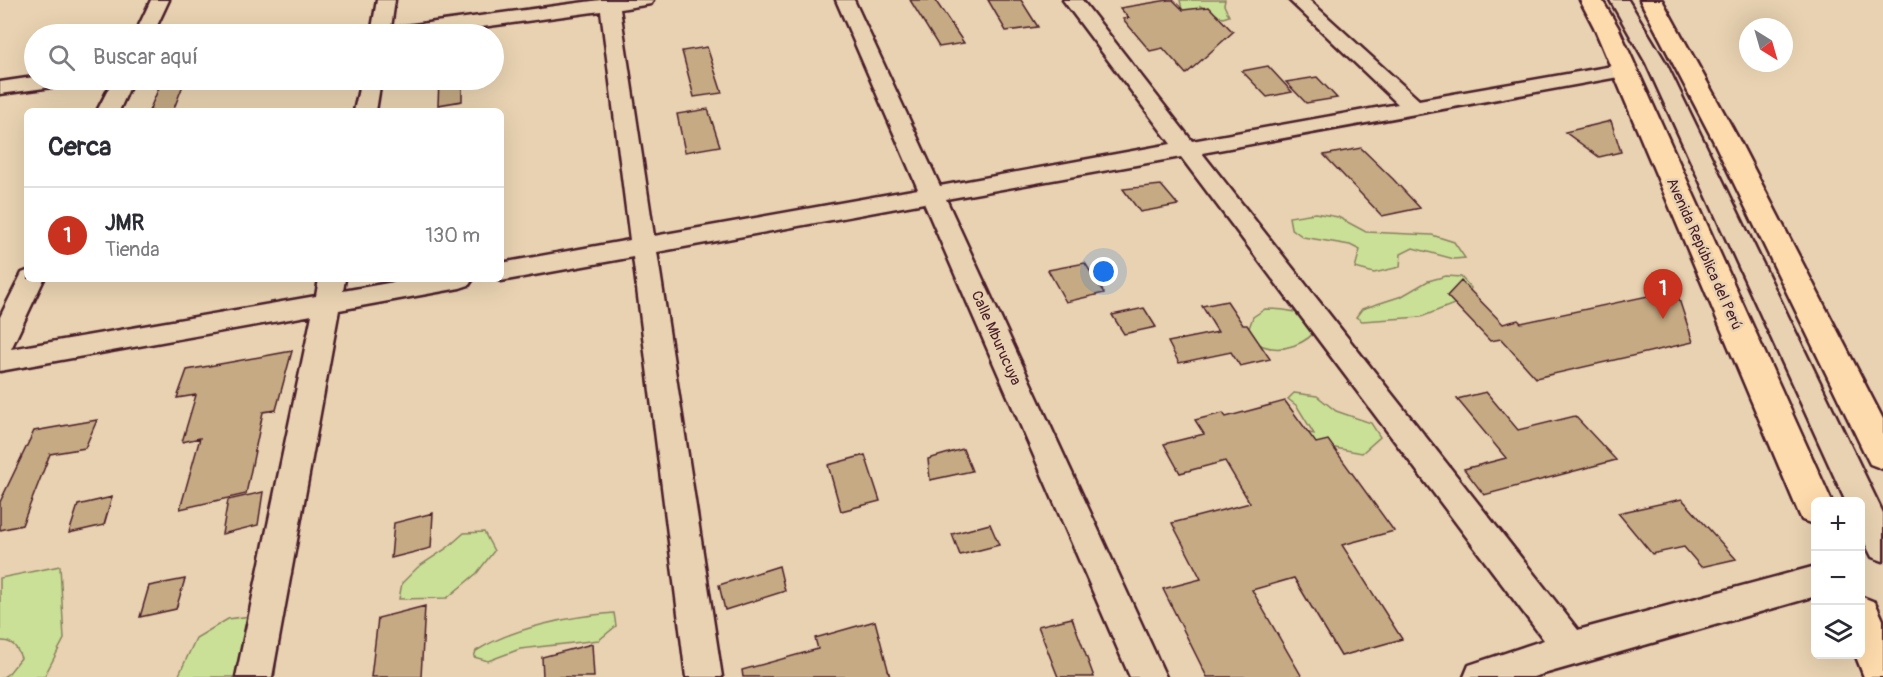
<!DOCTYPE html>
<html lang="es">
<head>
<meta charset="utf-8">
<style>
  body { margin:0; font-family:Pangolin,sans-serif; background:#f7f7f7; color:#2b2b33 }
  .controls { position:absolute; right:18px; bottom:18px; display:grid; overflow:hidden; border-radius:9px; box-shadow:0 6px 24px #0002 }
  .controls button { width:54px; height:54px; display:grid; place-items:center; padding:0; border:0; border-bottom:2px solid #e1e1e2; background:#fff; color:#2b2b33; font:30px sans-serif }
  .compass { position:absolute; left:1739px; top:18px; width:54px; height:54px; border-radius:50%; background:#fff; box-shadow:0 6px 24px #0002; rotate:143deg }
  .you { position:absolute; left:1104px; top:272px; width:21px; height:21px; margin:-15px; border:4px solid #fff; border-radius:50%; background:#1a73e8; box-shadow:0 0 0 9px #1a73e833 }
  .badge { display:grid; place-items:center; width:39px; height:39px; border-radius:50%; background:#c8321e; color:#fff; font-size:20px; font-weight:700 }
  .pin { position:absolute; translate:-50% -50px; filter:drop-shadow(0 2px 3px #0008) }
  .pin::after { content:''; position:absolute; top:32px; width:21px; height:18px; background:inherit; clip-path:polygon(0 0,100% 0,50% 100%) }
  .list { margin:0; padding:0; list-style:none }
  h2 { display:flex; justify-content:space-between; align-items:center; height:78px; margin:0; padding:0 24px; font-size:26px }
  h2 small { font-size:20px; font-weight:400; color:#7c7c81 }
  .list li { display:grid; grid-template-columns:39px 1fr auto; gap:18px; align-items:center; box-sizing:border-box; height:96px; padding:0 24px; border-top:2px solid #e1e1e2 }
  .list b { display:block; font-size:22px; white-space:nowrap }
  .list p { margin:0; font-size:20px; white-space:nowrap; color:#7c7c81 }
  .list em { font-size:20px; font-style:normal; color:#7c7c81 }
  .icon { flex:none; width:33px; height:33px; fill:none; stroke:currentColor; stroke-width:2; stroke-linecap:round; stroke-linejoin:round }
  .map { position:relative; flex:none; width:1883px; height:677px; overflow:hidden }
  .search { position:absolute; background:#fff; box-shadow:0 6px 24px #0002; left:24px; top:24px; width:480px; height:66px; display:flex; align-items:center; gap:15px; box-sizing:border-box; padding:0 21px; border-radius:33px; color:#7c7c81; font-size:22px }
  .panel { position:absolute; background:#fff; box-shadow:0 6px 24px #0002; left:24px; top:108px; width:480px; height:174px; border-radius:9px }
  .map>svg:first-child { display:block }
  .green { fill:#c9e096; stroke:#8a8060; stroke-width:1.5 }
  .building { fill:#c5aa83; stroke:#4a1f2b; stroke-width:1.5 }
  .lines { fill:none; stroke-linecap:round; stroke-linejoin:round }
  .minor-casing { stroke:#4a1f2b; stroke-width:5 }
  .highway-casing { stroke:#4a1f2b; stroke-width:5 }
  .minor { fill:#e8d2b1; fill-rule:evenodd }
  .highway { fill:#fedbac; fill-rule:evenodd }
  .labels { text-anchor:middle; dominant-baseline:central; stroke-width:5; stroke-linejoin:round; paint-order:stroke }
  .street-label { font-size:15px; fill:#4a1f2b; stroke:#e8d2b1 }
</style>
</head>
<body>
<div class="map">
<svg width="1883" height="677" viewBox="0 0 1883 677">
  <rect width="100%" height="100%" fill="#e8d2b1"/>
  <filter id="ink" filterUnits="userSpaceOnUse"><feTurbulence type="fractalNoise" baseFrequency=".0167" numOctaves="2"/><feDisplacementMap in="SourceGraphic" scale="12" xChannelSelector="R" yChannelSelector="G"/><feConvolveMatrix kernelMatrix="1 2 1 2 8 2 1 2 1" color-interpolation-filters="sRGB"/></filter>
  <g filter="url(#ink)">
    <!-- green -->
    <path class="green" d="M1180,0h45l-1,5 5,11 -6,2 -23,-12 4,21 -22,-17z
      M1315,213l23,4 28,15 66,3 22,7 11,16 -11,1 -41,-11 -12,6 -1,13 -26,6 -19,-5 5,-18 -10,-5 -47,-8 -12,-9 -2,-11z
      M1446,276l15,1 10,11 -4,11 -46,18 -59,4 -6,-4 6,-8 40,-13 26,-15z
      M1265,309c23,0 37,2 53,18 -10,17 -36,26 -55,19 -8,-3 -11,-11 -14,-18l4,-11z
      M1294,393l23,3 19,15 35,12 9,14 -18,16 -43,-8 -37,-18 32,7 -17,-28 -9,-7z
      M484,532l10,19 -17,22 -30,25 -48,1 3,-16 16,-16 29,-19 17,-15z
      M60,566l4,73 -20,38h-41l6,-4 12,-15c-4,-11 -9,-18 -21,-17v-63z
      M281,612l-6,63 -3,2h-94l18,-39 32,-19z
      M614,613l2,13 -17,14 -79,9 -32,12 -14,-4 2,-6c37,-23 94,-35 138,-38z"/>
    <!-- building -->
    <path class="building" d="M910,0h25l29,43 -25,4z
      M988,0h33l17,27 -32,4z
      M1168,0h5l10,10 26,-3 24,25 -47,42 -23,-26 -13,3 -27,-32 6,-1 -9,-10z
      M707,47l15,46 -28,4 -12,-46z
      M1268,66l24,26 -25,5 -25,-26z
      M1317,77l20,21 -31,5 -20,-21z
      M185,80l-12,31h-24l12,-28z
      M439,80h23v21l-24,4z
      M708,109l12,37 -35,6 -8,-38z
      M1611,121l10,31 -22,5 -34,-25z
      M1361,148l32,31 27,29 -38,8 -58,-61z
      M1161,185l17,20 -38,7 -17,-23z
      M1085,263l19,30 -38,9 -18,-32z
      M1461,281l42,43 15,-4 3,3 155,-33 17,52 -157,36 -35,-39 -11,2 -43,-45z
      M1227,301l16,24h4l23,34 -30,7 -9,-14 -52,11 -11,-21 50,-10 -16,-26z
      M1144,308l12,19 -32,7 -12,-19z
      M292,351l-16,59 -13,2 -17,82 -66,15 20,-71 -18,4 14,-47 -19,3 10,-28z
      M1486,392l32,38 57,-14 41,44 -132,35 -20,-26 42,-11 -49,-59z
      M1285,401l31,42 12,-3 66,91 -52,14 60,94 -61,17 -47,-78 -42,12 50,87h-95l-44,-88 38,-10 -29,-56 78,-20 -25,-42 -45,12 -16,-29 40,-10 -9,-14 28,-7 3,4z
      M97,420l-12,28 -35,6 -28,71 -22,5v-28l34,-71z
      M963,449l9,22 -42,9 -2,-21z
      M865,455l15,46 -39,10 -13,-46z
      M263,492l-5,33 -36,9 6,-34z
      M112,497l-8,28 -35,8 9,-28z
      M1682,499l54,60 -35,8 -17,-20 -32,7 -34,-41z
      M433,513l-2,35 -40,10 3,-35z
      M990,524l9,21 -39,10 -8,-21z
      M779,566l6,25 -60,19 -6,-25z
      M185,579l-9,30 -36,8 9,-31z
      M425,606l-4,71h-50l7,-59z
      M1072,618l22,59h-36l-20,-51z
      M875,621l15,56h-147l-1,-7 76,-21 -3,-11z
      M592,644l2,33h-51l-1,-20z"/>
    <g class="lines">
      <defs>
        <path id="minor" d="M151,0h18l-16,34h-18z
          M377,0h18l-4,28 209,-28h53l-2,4 -31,5 34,227 264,-47 -82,-189h18l86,186 231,-42 -108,-144h19l110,141 206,-37 -109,-104h20l110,100 205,-36 7,2 3,4 -3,4 -7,2 -422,77 376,477 238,-64v30l-283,81h-69l5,-12 75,-25 -363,-483 -235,42 220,478h-36l-206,-474 -267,49 65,425h-36l-53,-420 -132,24 -5,-2h5v-16l129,-23 -29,-229 -171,23h-59z
          M1610,0h18l38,63 217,450v48l-11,-4 -12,-24v-31h-14l-200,-439z
          M34,77v3h36l-3,4 -7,2 -60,8v-12z
          M113,80h20l-14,31h-22z
          M361,80h20l-5,31h-22z
          M27,271v8h17l-33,70 305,-53 3,-17h26l-2,12 68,-12h62l-4,6 -9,3 -121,22 -67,367h-36l76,-362 -312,56v-54l22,-44z"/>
        <path id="highway" d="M1580,0h22l16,27 214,475h-16v23l-14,-5 -5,-11 -203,-482z
          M1640,0h22l77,140 144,279v50l-13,-5 -5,-10 -152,-314z
          M1860,596l15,6 8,18v57h-19l-9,-23h5z"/>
      </defs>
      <!-- minor casing -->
      <use href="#minor" class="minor-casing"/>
      <!-- highway casing -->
      <use href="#highway" class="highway-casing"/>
      <!-- minor -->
      <use href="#minor" class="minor"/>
      <!-- highway -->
      <use href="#highway" class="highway"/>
    </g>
  </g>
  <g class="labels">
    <!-- street labels -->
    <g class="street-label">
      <text transform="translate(1704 254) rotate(66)">Avenida República del Perú</text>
      <text transform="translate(996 338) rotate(66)">Calle Mburucuya</text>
    </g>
  </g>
</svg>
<div class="controls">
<button>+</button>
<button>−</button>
<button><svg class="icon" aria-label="layers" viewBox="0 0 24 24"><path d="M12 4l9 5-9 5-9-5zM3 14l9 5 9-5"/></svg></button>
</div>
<svg class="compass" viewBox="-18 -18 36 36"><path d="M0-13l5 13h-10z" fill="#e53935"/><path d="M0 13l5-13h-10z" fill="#7c7c81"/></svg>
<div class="you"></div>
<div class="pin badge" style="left:1663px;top:319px">1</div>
<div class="search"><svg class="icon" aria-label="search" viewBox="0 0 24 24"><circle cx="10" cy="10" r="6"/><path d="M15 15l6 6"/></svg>Buscar aquí</div>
<section class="panel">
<h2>Cerca<small></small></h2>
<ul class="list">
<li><span class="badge">1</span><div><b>JMR</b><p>Tienda</p></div><em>130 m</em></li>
</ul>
</section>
</div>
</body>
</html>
